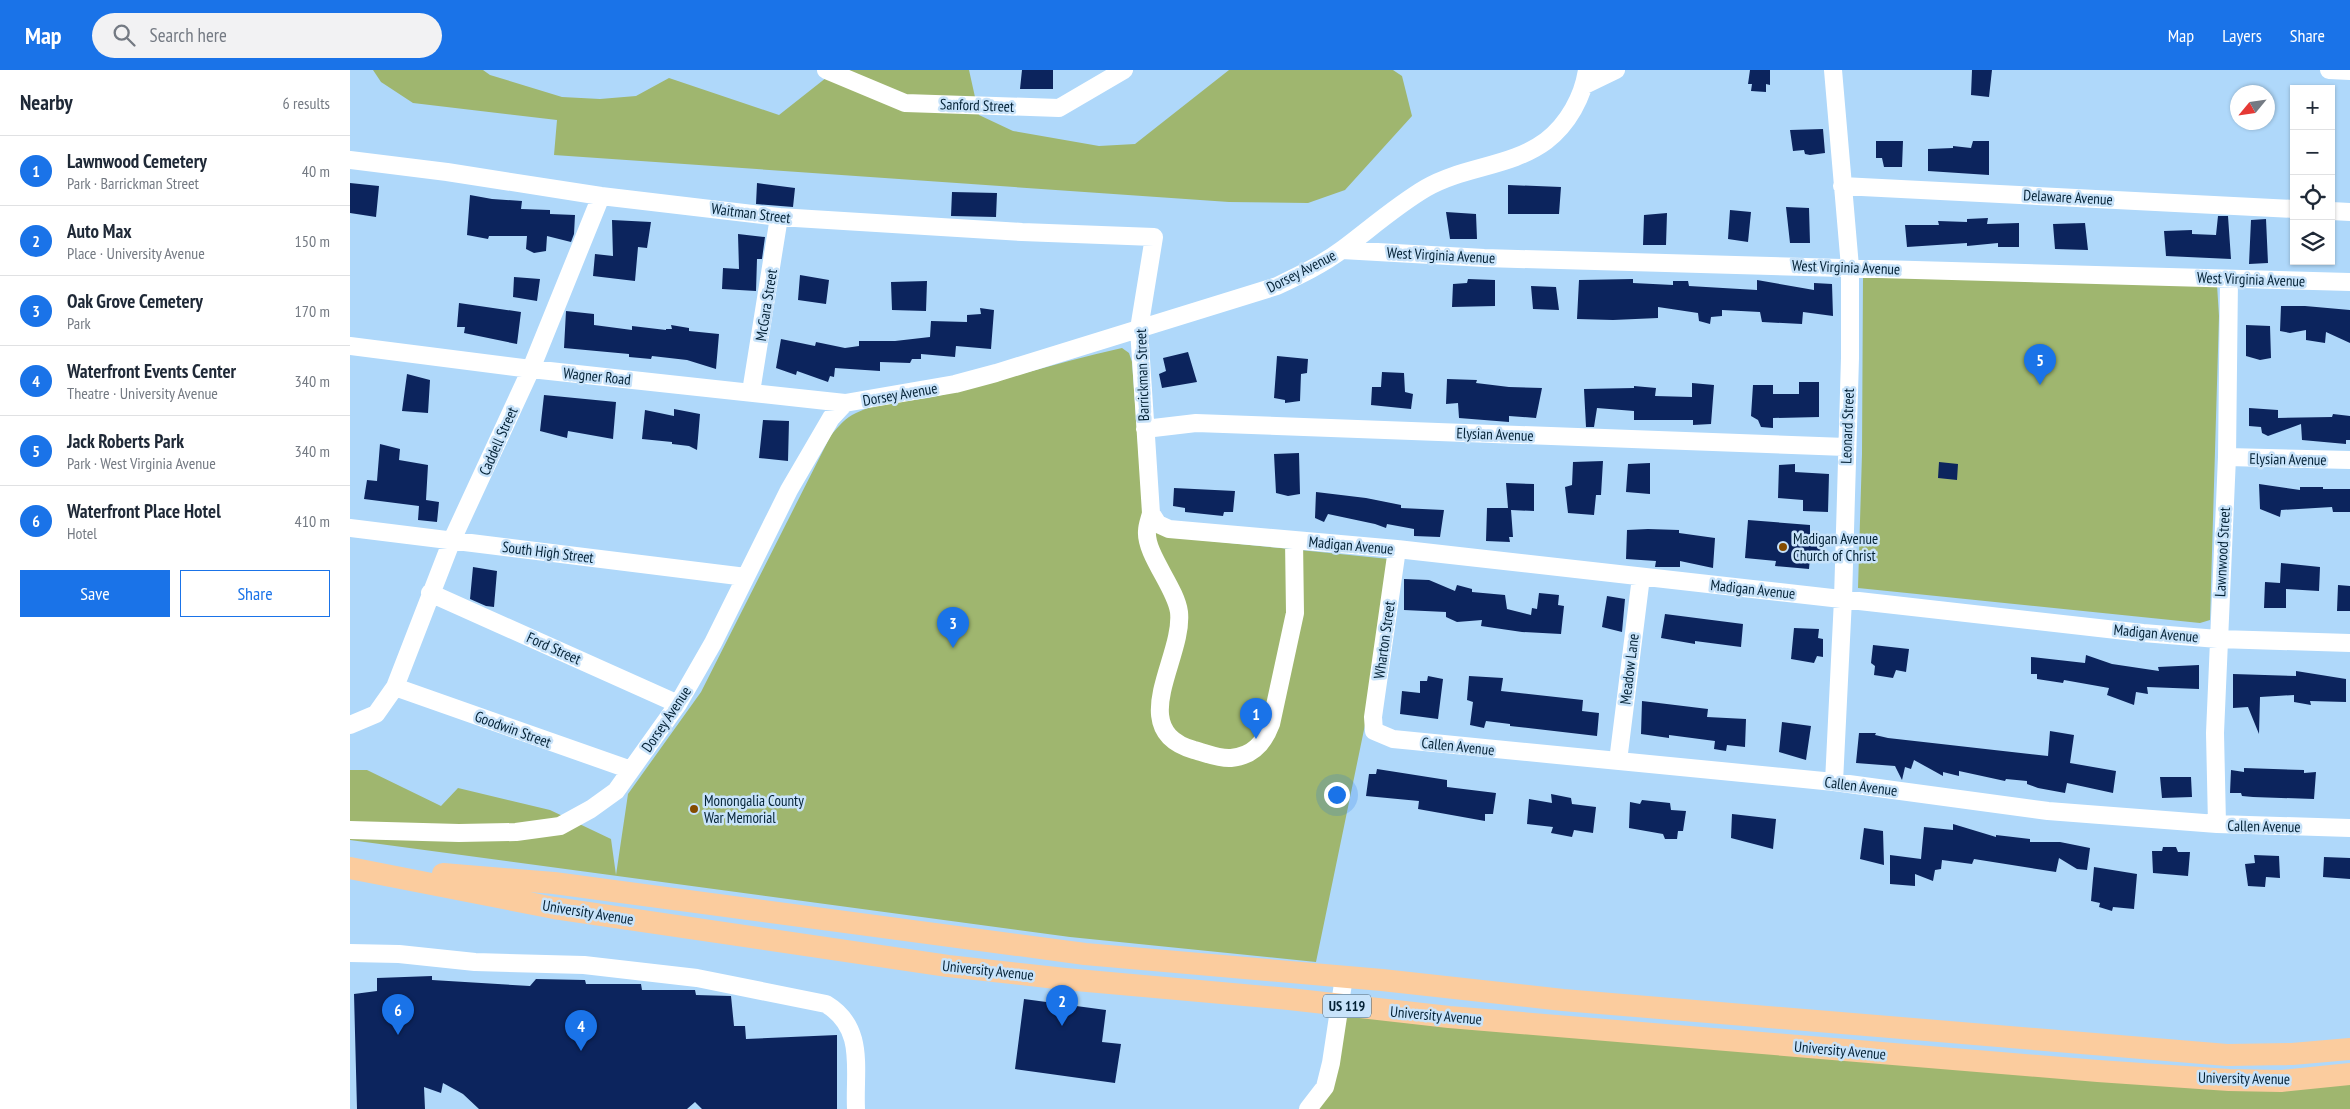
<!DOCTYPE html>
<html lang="en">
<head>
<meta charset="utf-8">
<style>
  body { margin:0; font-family:"PT Sans Narrow",sans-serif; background:#f2f2f3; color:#1f2937 }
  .controls { position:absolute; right:15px; top:15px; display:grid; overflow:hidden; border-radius:0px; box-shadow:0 1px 4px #0004 }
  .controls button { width:45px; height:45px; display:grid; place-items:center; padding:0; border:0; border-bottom:1px solid #e0e1e3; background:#fff; color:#1f2937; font:25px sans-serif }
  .compass { position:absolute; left:1880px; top:15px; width:45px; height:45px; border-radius:50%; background:#fff; box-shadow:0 1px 4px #0004; rotate:241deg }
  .you { position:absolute; left:986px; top:724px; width:18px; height:18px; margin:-12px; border:4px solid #fff; border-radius:50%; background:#1a73e8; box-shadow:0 0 0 8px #1a73e833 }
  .badge { display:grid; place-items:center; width:32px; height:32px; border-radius:50%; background:#1a73e8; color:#fff; font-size:16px; font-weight:700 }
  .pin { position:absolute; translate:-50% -41px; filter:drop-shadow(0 1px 2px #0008) }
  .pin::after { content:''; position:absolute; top:26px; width:18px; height:15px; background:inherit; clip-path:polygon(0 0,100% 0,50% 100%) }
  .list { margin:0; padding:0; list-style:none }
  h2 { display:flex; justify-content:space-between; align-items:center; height:65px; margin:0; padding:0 20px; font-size:21px }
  h2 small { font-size:16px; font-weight:400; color:#747a83 }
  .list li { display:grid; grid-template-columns:32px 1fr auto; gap:15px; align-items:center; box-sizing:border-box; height:70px; padding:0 20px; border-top:1px solid #e0e1e3 }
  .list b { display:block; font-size:19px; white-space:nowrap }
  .list p { margin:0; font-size:16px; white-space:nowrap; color:#747a83 }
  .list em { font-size:16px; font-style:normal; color:#747a83 }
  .actions { display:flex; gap:10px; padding:15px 20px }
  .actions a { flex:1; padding:11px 0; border:1px solid #1a73e8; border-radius:0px; text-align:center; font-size:18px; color:#1a73e8 }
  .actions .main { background:#1a73e8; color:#fff }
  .icon { flex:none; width:28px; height:28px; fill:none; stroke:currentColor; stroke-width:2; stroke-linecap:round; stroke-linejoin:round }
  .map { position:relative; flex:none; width:2000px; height:1039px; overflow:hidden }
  header { display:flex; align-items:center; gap:30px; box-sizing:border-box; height:70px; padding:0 25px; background:#1a73e8; color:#fff }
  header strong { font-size:24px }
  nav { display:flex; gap:28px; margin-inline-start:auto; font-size:18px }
  .search { width:350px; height:45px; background:#f2f2f3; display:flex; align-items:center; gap:12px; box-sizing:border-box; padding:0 18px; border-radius:28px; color:#747a83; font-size:19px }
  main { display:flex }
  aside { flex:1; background:#fff }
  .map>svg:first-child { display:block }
  .green { fill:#9fb66f }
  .building { fill:#0c245d }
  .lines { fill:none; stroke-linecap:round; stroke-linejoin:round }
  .minor { stroke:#fff; stroke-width:18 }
  .major { stroke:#fbcc9e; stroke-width:22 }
  .poi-dot { fill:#844b00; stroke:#c8e3fa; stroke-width:2 }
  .labels { text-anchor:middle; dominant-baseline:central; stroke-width:5; stroke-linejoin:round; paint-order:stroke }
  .shield { fill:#c8e3fa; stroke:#3e5b70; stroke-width:1 }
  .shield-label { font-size:14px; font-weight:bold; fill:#032135 }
  .street-label { font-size:15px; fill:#032135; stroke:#c8e3fa }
  .poi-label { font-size:15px; fill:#032135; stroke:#c8e3fa; text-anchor:start }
</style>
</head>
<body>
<header>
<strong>Map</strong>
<div class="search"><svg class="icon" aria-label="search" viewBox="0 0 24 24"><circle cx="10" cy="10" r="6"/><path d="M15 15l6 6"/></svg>Search here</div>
<nav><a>Map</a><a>Layers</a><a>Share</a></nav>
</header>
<main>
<aside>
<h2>Nearby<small>6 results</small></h2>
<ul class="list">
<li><span class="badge">1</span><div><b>Lawnwood Cemetery</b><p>Park · Barrickman Street</p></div><em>40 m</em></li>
<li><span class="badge">2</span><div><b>Auto Max</b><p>Place · University Avenue</p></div><em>150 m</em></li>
<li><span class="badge">3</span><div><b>Oak Grove Cemetery</b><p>Park</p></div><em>170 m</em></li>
<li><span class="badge">4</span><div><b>Waterfront Events Center</b><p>Theatre · University Avenue</p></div><em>340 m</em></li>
<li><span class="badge">5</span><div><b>Jack Roberts Park</b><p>Park · West Virginia Avenue</p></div><em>340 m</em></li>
<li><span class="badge">6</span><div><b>Waterfront Place Hotel</b><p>Hotel</p></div><em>410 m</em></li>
</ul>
<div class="actions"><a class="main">Save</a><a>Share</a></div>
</aside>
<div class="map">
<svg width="2000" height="1039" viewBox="0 0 2000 1039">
  <rect width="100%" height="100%" fill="#afd8fa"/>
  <!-- green -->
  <path class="green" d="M23,0h110l7,5 72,22 38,2 36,-3 33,-18 110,37 57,-45h133l10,45 34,16 86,15 36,-2 94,-74h164l9,6 10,40 -67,74 -37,13 -79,-1 -675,-47 3,-35 -144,-17 -32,-21z
    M1513,206l354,9 2,31 -9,304 -10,3 -342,-35 4,-134z
    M772,278l7,5 3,9 10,138 38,38 209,21 -23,161 -50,242 -246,-25 -720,-97v-70h17l74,36 17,-18 92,22 61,29 5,36 12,-81 73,-102 130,-257c8,-9 14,-17 25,-22 24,-12 56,-11 82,-17 61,-15 122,-34 184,-48z
    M988,935l1012,75v29h-1031z"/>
  <!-- building -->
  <path class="building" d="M672,0h31v19h-33z
    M1400,0h20v15l-4,-1v8l-15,-1 1,-7h-4z
    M1622,0h20l-3,27 -18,-2z
    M1473,59l2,24 -15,2 -5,-1 -1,-4 -11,1 -3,-21z
    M1526,71h27l-1,26h-18l-2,-9h-6z
    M1623,71h16v34l-61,-4v-22l25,-1v-2l18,2z
    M0,113l29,3 -3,31 -26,-4z
    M407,113l38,5 -2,19 -37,-3z
    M1158,115l53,2 -2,27h-51z
    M602,122l45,1 -1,24 -45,-1z
    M120,125l22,4 30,2 -1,8 29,1v4l25,1 -1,19 -3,8 -24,-6 -1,15 -12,2 -8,-4 1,-13h-38l-1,3 -21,-4z
    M1436,137l23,1 1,35h-20z
    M1380,140l21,2 -3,30 -20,-3z
    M1096,142l30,2 1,25h-27z
    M1317,143l-1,32h-23l1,-30z
    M1868,146h10l3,43 -65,-3 -2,-25 28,-1v4l24,1z
    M1638,148l-1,6 32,-1v24h-21v-4l-31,3v-3l-60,4 -2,-22h34l-1,-4 29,1v-3z
    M1916,149l2,44 -19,1 2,-44z
    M262,150l39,2 -4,26 -9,-1 -3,34 -42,-5 2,-22 18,2z
    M1735,153l3,27 -33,-1 -2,-25z
    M388,164l27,3 -3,22h-5l-1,32 -34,-2 1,-21 16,1z
    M450,205l29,5 -3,24 -28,-4z
    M164,207l26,2 -3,22 -24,-4z
    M1118,209l27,1v26l-43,1 1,-23 14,-1z
    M1283,209v4l40,2v-4h15l1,5 68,4v-10l57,10v-7l18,1 1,32 -30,-4 -1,12 -40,-2 -2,-10 -38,-2v6l-11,1 -1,7 -11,-3 -1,-8 -40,-6v11l-45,2 -36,-1 2,-39z
    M577,211l-1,30 -34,-1 -1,-28z
    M1181,216l25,1 3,23 -26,-1z
    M109,233l62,9 -4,32 -53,-11 1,-6h-8z
    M1931,236h24l45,4v33l-24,-11 -1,11 -19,-3v-10l-16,3 -10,-2z
    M630,238l14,2 -3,39 -35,-3 -1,11 -34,-3v5h-9l-2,4 -30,-1v9l-45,-3 -1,9 -4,-1 -2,6 -31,-11 -1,4 -20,-7 5,-29 34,7 1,-4 29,6 14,-2v-5h36l35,-4 1,-16 36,1v-7l14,-1z
    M216,241l28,3v11l38,5v-4l34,4v-1h6l-1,-4 18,3v3l30,3 -3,35 -29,-9 -35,-4 -1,3 -22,-2v-3l-65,-6z
    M1896,255l24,1 1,32 -11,2 -14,-4z
    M838,282l9,30 -35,6 -3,-14 7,-3 -3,-13z
    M927,286l31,3 -1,14 -6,1 -1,27 -15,2v-3l-11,-2z
    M1032,302l22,1 1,19 8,2 -2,15 -40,-4 1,-18h9z
    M57,304l23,6 -2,33 -26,-2z
    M1097,309l30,1 -1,3 33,4 33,1 -6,30 -27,-2v6l-50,-4 -1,-15 -12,1z
    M1449,312h20v35l-46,1v10l-12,-1 -3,-7 -7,-4 2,-31h20v9h26z
    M1342,313l22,2 -3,39 -18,1v-5h-59v-9l-37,-3 -3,19h-8l-2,-38 50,-1v-2l22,2 -1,8 37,1z
    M194,325l72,7 -3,37 -45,-8 -1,7 -27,-7z
    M1899,338l29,2v8l54,-1 1,-3 17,2v24h-4v4l-44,-4 -1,-16 -33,12 -6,-3 -1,-6 -12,-1z
    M324,339l26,5 -3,36 -8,-4 -17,-2v-2l-30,-3 3,-29 29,6z
    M413,350l26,1 -1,40 -29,-3z
    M30,374l20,5 -1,11 29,5 -2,35 13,2 -2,20 -19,-2 1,-14 -55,-7 3,-19 10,1z
    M949,383l1,41 -12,2 -12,-3 -2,-39z
    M1253,391l-2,34h-5l-2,20 -26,-2 -3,-26 7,-2 1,-23z
    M1589,392l19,2 -1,16 -19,-2z
    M1300,393v31l-24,-2 2,-28z
    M1445,394v8l34,2 -1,38 -25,-1v-11l-25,-2 1,-33z
    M1156,413l28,1v27l-23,-1 2,27h-4l1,5 -24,-1 1,-33h21z
    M1909,414l41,6v-3h23v2h27v23h-17l-1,-5 -51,3 -1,7 -20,-8z
    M824,418l61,3 -2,21h-9l-1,4 -38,-4v-4l-12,-2z
    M966,422l50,6 35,7v3l43,2 -4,27 -26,-1v-7l-27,-5 -1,4 -11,-4 -47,-10 -4,8 -9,-4z
    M1398,450l62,5v12l11,1 -1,20 -10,-1 -1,12 -34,-3 1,-5 -31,-3z
    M1298,459l31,1v3l36,5 -2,30 -33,-7v6h-25l1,-6 -30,-2 1,-29z
    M1931,493l39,4 -1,24 -33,-2v19h-22l1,-26 15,1z
    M123,497l24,4 -3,36 -8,-1 -16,-7z
    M1054,509l25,1 26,11 2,-6 15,4v3l33,3 2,14 24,6 1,-7 5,1 2,-16 20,2 -1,10 6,1 -3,28 -39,-2 -41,-6 1,-6 -25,2 -11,-5v-5l-42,-2z
    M1988,515l12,1v25h-13z
    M1257,526l18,3 -3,33 -20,-5z
    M1315,544l78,10 -2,23 -46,-6v3l-34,-6z
    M1444,558l25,1 -1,9 5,1v18l-6,-1 -3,7 -23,-4z
    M1523,575l36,4 -3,23 -10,-2 -3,8 -19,-3 1,-9 -4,-3z
    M1736,585l26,9 47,7 -1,-4 41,-2v24l-52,-2 1,7 -12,-2 -2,13 -27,-10 2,-7 -45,-8 -1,3 -26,-4v-5h-6v-17l54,6z
    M1946,601l50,8v23l-36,-1 1,4 -17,-3v-7l-34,2 -1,37 -11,-27 -15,1v-34l63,2z
    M1078,606l15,3 -5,40 -38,-5 2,-23 18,2v-12h7z
    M1119,606l34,2 -2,13 82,9 -1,11 17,2 -2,23 -87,-10v-2l-24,-3 -2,7 -14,-3 3,-23 -6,-2z
    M1292,631l66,8 -1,8 39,2 -1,28 -18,-2 -1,6 -12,-2 1,-8 -46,-6v3l-28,-4z
    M1432,652l29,4 -5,34 -27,-8z
    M1700,661l24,4 -4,28 46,8 -3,22 -46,-10 -2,10 -27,-5 -11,-4v-3l-21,-2 -1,2 -46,-10v5l-16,-4v4l-29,-16 -3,9 -6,-2 -3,13 -7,-14 -39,-3 3,-30h17l-1,2 13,3 160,18z
    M1894,698l60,2v3l12,-1 -2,27 -61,-2 -11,-1 -1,-3h-11l1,-23 13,2z
    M1027,699l70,11v7l49,6 -3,21h-8v7l-67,-12 1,-8 -53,-5 3,-22h7z
    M1810,707h31l1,20 -30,1z
    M1201,724l20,4 1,6 24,3 -3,26 -19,-3 -2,7 -21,-4 2,-6 -26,-3 2,-25 23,4z
    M1292,730l28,3 1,7 15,1 -3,20h-5l-1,8h-12l-2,-5 -34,-6 1,-26 10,2z
    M1382,744l44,5 -3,30 -42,-11z
    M1603,754l43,13v-2l34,4v3h30l30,6 -3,22 -10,-1 -18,-11 -3,14 -82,-13 -2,5 -30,-4 -1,9 -6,1 -2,11 -18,-7v12l-25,-2v-29l31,4 3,-32 29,3z
    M1514,758l19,3 1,34 -24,-6z
    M1813,777h13l2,5h12l-2,24 -35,-3 -1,-22h10z
    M1904,785l25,1 1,22 -14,-1 -1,10 -17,-1 -3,-22 10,-1z
    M1974,787l26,1v21l-27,-2z
    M1744,797l43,7 -3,35 -21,-2 -1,4 -13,-4 1,-4 -9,-2z
    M82,906v4l98,6 6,-7 49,1 1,4h55l1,6h53l1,5 35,1 3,30h11l1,13 91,-4v74h-135l-7,-7 -8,7h-208l-16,-15 -20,-11 -2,10 -17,-6 1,22h-68l-3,-115 23,-3v-13z
    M674,929l82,11 -4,32 19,2 -6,39 -100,-14z"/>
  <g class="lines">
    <!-- minor -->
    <path class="minor" d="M476,0l79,33 154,5 65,-38
      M1483,0l17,197v91l-7,241 -9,183
      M1979,0l21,1
      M1235,15l31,-15
      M0,90l97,12 154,24 178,21 243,15 132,5 -15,92 12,184 7,11 11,5 228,20 746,84 75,6 132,4
      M1492,116l452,23
      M1981,141l19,1
      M992,180l142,8 866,24
      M0,276l181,23 314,34
      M401,322l28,-175
      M795,359l51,-6 650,24
      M1877,387l123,3
      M801,443c-1,5 -4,12 -4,18 -2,23 29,57 32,81 5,46 -55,118 15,138 12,3 25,9 37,8 22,-2 33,-15 40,-34l24,-111 -1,-73
      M0,458l396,49
      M1047,479l-24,168 1,14 19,8 441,43 214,29 169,13 133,4
      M80,523l248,111
      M45,617l236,83
      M0,655l26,-11 19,-27 57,-147 79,-171 70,-173
      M1268,691l23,-184
      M1867,754l-2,-91 12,-276 2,-178
      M0,760l109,3 57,-1 44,-6 31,-17 25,-18 62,-87 35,-61 76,-153 42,-72 14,-15 110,-19 41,-11 281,-87c23,-11 46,-22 66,-37 28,-21 54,-44 83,-61 38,-22 85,-21 120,-47 22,-17 37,-44 41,-71
      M0,883l49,1 76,8 109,3 113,13 129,26c40,24 28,66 30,105
      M958,1039l17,-22 6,-24 13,-86"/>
    <!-- major -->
    <path class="major" d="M0,798l204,40 394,58 117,13 224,20 160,18 649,54 131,9 52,1 69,-7
      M93,804l111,9 531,71 297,26 181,20 664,55 65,-1 58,-5"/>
  </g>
  <!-- markers -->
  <g class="poi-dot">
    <circle cx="1433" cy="477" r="5"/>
    <circle cx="344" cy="739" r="5"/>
  </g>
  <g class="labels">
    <!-- shield labels -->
    <rect class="shield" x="973" y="924.5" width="48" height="23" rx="4"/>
    <g class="shield-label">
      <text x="997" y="936">US 119</text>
    </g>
    <!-- street labels -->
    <g class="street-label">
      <text transform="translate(627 35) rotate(2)">Sanford Street</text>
      <text transform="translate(1718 127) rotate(3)">Delaware Avenue</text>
      <text transform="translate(401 143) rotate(7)">Waitman Street</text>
      <text transform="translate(1091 185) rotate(3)">West Virginia Avenue</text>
      <text transform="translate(1496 197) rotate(2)">West Virginia Avenue</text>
      <text transform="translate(951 201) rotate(-27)">Dorsey Avenue</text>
      <text transform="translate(1901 209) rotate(2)">West Virginia Avenue</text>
      <text transform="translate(416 235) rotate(-81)">McGara Street</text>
      <text transform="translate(792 305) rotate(-92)">Barrickman Street</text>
      <text transform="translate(247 306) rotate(6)">Wagner Road</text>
      <text transform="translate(550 324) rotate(-10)">Dorsey Avenue</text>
      <text transform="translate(1497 356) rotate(-88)">Leonard Street</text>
      <text transform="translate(1145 364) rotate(2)">Elysian Avenue</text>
      <text transform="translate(148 371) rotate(-66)">Caddell Street</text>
      <text transform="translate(1938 389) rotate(1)">Elysian Avenue</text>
      <text transform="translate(1001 475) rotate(5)">Madigan Avenue</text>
      <text transform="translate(198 482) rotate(7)">South High Street</text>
      <text transform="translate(1872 482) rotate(-87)">Lawnwood Street</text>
      <text transform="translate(1403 519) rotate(6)">Madigan Avenue</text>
      <text transform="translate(1806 563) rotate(5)">Madigan Avenue</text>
      <text transform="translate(1034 570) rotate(-82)">Wharton Street</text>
      <text transform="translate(204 578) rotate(24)">Ford Street</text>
      <text transform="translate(1279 599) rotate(-83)">Meadow Lane</text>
      <text transform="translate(316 649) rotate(-56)">Dorsey Avenue</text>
      <text transform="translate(163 659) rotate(20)">Goodwin Street</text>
      <text transform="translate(1108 676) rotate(6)">Callen Avenue</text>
      <text transform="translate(1511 716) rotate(7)">Callen Avenue</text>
      <text transform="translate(1914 756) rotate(1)">Callen Avenue</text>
      <text transform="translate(238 842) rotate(9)">University Avenue</text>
      <text transform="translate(638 900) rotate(6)">University Avenue</text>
      <text transform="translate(1086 945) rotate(5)">University Avenue</text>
      <text transform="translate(1490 980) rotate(5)">University Avenue</text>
      <text transform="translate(1894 1008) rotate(1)">University Avenue</text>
    </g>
    <!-- poi labels -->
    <g class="poi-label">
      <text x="1443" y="468">Madigan Avenue<tspan x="1443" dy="17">Church of Christ</tspan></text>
      <text x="354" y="730">Monongalia County<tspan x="354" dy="17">War Memorial</tspan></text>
    </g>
  </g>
</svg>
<div class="controls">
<button>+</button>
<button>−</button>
<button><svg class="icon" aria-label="locate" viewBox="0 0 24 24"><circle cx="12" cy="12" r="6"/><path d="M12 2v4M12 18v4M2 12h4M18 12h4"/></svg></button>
<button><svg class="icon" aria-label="layers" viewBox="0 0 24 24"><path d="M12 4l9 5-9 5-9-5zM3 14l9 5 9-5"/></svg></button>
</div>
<svg class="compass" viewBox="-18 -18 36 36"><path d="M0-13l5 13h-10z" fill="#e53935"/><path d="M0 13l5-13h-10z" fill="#747a83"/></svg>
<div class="you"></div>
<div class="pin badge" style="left:906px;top:669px">1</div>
<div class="pin badge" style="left:712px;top:956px">2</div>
<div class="pin badge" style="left:603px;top:578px">3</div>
<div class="pin badge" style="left:231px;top:981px">4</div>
<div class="pin badge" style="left:1690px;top:315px">5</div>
<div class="pin badge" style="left:48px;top:965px">6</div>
</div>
</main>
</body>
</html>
